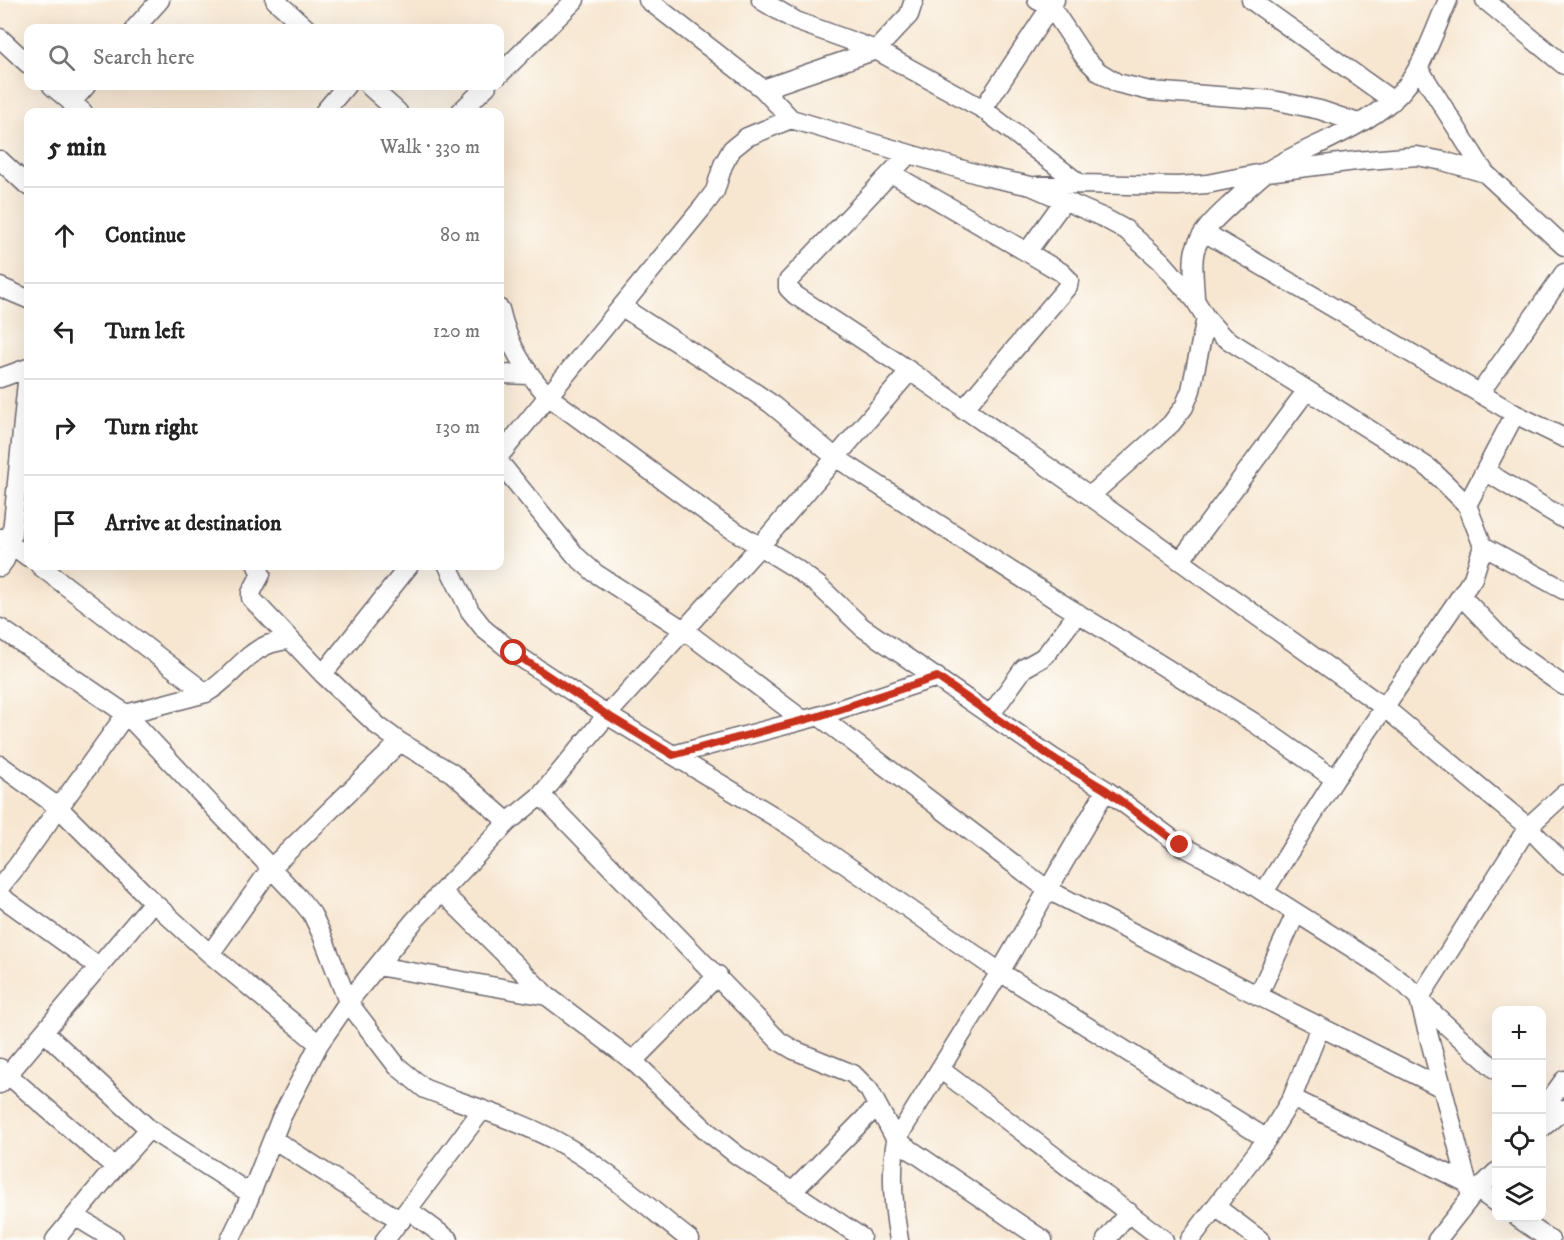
<!DOCTYPE html>
<html lang="en">
<head>
<meta charset="utf-8">
<style>
  body { margin:0; font-family:"IM FELL DW Pica",serif; background:#f6f6f6; color:#222 }
  .controls { position:absolute; right:18px; bottom:18px; display:grid; overflow:hidden; border-radius:12px; box-shadow:0 6px 24px #0002 }
  .controls button { width:54px; height:54px; display:grid; place-items:center; padding:0; border:0; border-bottom:2px solid #e0e0e0; background:#fff; color:#222; font:30px sans-serif }
  .stop { position:absolute; width:18px; height:18px; margin:-14px; border:4px solid #c8321e; border-radius:50%; background:#fff }
  .stop.end { background:#c8321e; border-color:#fff; box-shadow:0 2px 6px #0008 }
  .list { margin:0; padding:0; list-style:none }
  h2 { display:flex; justify-content:space-between; align-items:center; height:78px; margin:0; padding:0 24px; font-size:26px }
  h2 small { font-size:20px; font-weight:400; color:#767676 }
  .list li { display:grid; grid-template-columns:39px 1fr auto; gap:18px; align-items:center; box-sizing:border-box; height:96px; padding:0 24px; border-top:2px solid #e0e0e0 }
  .list b { display:block; font-size:22px; white-space:nowrap }
  .list em { font-size:20px; font-style:normal; color:#767676 }
  .icon { flex:none; width:33px; height:33px; fill:none; stroke:currentColor; stroke-width:2; stroke-linecap:round; stroke-linejoin:round }
  .map { position:relative; flex:none; width:1564px; height:1240px; overflow:hidden }
  .search { position:absolute; background:#fff; box-shadow:0 6px 24px #0002; left:24px; top:24px; width:480px; height:66px; display:flex; align-items:center; gap:15px; box-sizing:border-box; padding:0 21px; border-radius:12px; color:#767676; font-size:22px }
  .panel { position:absolute; background:#fff; box-shadow:0 6px 24px #0002; left:24px; top:108px; width:480px; height:462px; border-radius:12px }
  .map>svg:first-child { display:block }
  .lines { fill:none; stroke-linecap:round; stroke-linejoin:round }
  .minor-casing { stroke:#6d676f; stroke-width:21 }
  .minor { stroke:#fff; stroke-width:18 }
  .route { stroke:#c8321e; stroke-width:8 }
</style>
</head>
<body>
<div class="map">
<svg width="1564" height="1240" viewBox="0 0 1564 1240">
  <rect width="100%" height="100%" fill="#fdfcf7"/>
  <filter id="ink" filterUnits="userSpaceOnUse"><feTurbulence type="fractalNoise" baseFrequency=".0167" numOctaves="2"/><feDisplacementMap in="SourceGraphic" scale="12" xChannelSelector="R" yChannelSelector="G"/><feConvolveMatrix kernelMatrix="1 2 1 2 8 2 1 2 1" color-interpolation-filters="sRGB"/></filter>
  <filter id="wash" filterUnits="userSpaceOnUse"><feTurbulence type="fractalNoise" baseFrequency=".008" numOctaves="4" result="noise"/><feDisplacementMap in="SourceGraphic" scale="24" xChannelSelector="R" yChannelSelector="G"/><feGaussianBlur stdDeviation="1.35" result="paint"/><feColorMatrix in="noise" values="0 0 0 0 0 0 0 0 0 0 0 0 0 0 0 0 0 1.4 0 .05"/><feComposite in="paint" operator="in"/></filter>
  <g filter="url(#wash)">
    <rect width="100%" height="100%" fill="#f7e6d0"/>
  </g>
  <g filter="url(#ink)">
    <g class="lines">
      <defs>
        <path id="minor" d="M275,0l31,28
          M648,0l115,89 28,30 193,57 47,10 73,32 22,12 35,31 34,39 11,18 16,18 178,113 29,19 16,15 22,22 16,41 -10,32 -138,201 -71,113
          M761,0l35,21 80,29 107,59 97,75
          M1037,0l14,7 34,51 14,14 18,11 33,8 123,9 47,10 38,13
          M1251,0l142,101
          M1485,0l79,65
          M135,28l25,-28
          M0,38l28,26
          M1418,67l67,106 79,73
          M500,74l75,-74
          M52,86l31,26
          M369,86l29,26
          M763,89l113,-39 33,-35 5,-15
          M71,103l15,-17
          M983,109l72,-109
          M324,112l22,-26
          M460,112l27,-26
          M909,154l-121,127v7l7,7 115,76 180,125 295,212 143,119 36,37
          M0,160l28,26
          M891,173l170,99 8,8 -1,6 -105,124
          M1036,186l44,-2 98,2 29,-2 60,-12 89,-11 61,-5 26,5 42,12
          M1204,232l311,182 49,24
          M1027,252l37,-51
          M0,287l28,12
          M1195,300c0,-15 -4,-36 0,-50 6,-19 22,-33 36,-46 12,-11 25,-25 38,-34 40,-24 88,-39 124,-70 28,-24 40,-67 55,-100
          M622,307l126,81 22,15 65,54 218,141 200,124 82,57
          M500,309c8,35 24,61 48,87l172,126 75,46 24,18 43,41 191,131 53,32 74,55 55,29 147,93 25,19 28,29 61,55
          M500,374l29,1
          M0,378l28,-10
          M1480,393l84,-120
          M500,455l203,-248 12,-16 8,-26 9,-16 15,-12 44,-18
          M500,463l76,93 19,17 89,57 119,90
          M1485,471l79,48
          M1090,496l81,-72 13,-17 7,-17 15,-72
          M1467,505l48,-91
          M2,538l26,19
          M1483,546l81,44
          M1181,560l126,-170
          M40,566l166,127
          M257,566l4,8 -10,19v5l72,76 55,52 22,16 52,31 56,49
          M448,566l22,45 15,19 29,23 93,62 183,111 210,146 267,167
          M0,567l5,-7 6,-17 17,-171
          M1461,596l52,54 51,36
          M0,628l126,86 173,184 13,16 10,21 26,67 49,64 28,23c48,18 100,33 144,59 43,26 81,61 121,92
          M323,674l86,-108
          M991,714l33,-46 18,-10 6,-6 30,-39
          M819,716l229,174 394,198
          M673,755l146,-39 118,-39
          M0,765l58,42 95,95 57,52 109,90
          M541,795l238,246 15,9 59,24 16,16 27,50 147,100
          M0,887l17,-21 109,-152 80,-21c23,-12 37,-38 61,-48 7,-3 16,-4 23,-6
          M442,892l105,104 86,65 75,71 29,23 124,82
          M0,896l99,71
          M210,954l61,-86 129,-126
          M377,966l170,30
          M1258,996l38,-83
          M44,1032l105,97 102,65
          M633,1061l85,-86
          M0,1068l115,99
          M940,1069l224,171
          M0,1084l153,-182
          M1292,1098l175,85
          M1543,1109l21,-29
          M1542,1128l22,-19
          M273,1139l128,82
          M1478,1190l18,13
          M792,1192l84,-85
          M1471,1197l-52,-198 109,-172 36,-33
          M1216,1207l44,33
          M409,1210l40,30
          M75,1216l39,24
          M1518,1218l32,22
          M55,1240l60,-73 34,-38
          M230,1240l14,-29 37,-93 38,-74 29,-42 66,-81 94,-99 33,-27 66,-80 153,-169 150,-175
          M385,1240l97,-130
          M899,1240c-6,-33 -9,-66 -3,-100l104,-168 106,-182
          M1106,1240l23,-28
          M1190,1240l77,-101 25,-41 28,-71
          M1437,1240l34,-43 25,-25"/>
      </defs>
      <!-- minor casing -->
      <use href="#minor" class="minor-casing"/>
      <!-- minor -->
      <use href="#minor" class="minor"/>
    </g>
  </g>
  <g class="lines" filter="url(#ink)">
    <!-- route -->
    <path class="route" d="M514,653l93,62 66,40 146,-39 118,-39 116,81 53,32 74,55"/>
  </g>
</svg>
<div class="controls">
<button>+</button>
<button>−</button>
<button><svg class="icon" aria-label="locate" viewBox="0 0 24 24"><circle cx="12" cy="12" r="6"/><path d="M12 2v4M12 18v4M2 12h4M18 12h4"/></svg></button>
<button><svg class="icon" aria-label="layers" viewBox="0 0 24 24"><path d="M12 4l9 5-9 5-9-5zM3 14l9 5 9-5"/></svg></button>
</div>
<div class="stop" style="left:514px;top:653px"></div>
<div class="stop end" style="left:1180px;top:845px"></div>
<div class="search"><svg class="icon" aria-label="search" viewBox="0 0 24 24"><circle cx="10" cy="10" r="6"/><path d="M15 15l6 6"/></svg>Search here</div>
<section class="panel">
<h2>5 min<small>Walk · 330 m</small></h2>
<ul class="list">
<li><svg class="icon" aria-label="ahead" viewBox="0 0 24 24"><path d="M12 20V5M6 11l6-6 6 6"/></svg><div><b>Continue</b></div><em>80 m</em></li>
<li><svg class="icon" aria-label="left" viewBox="0 0 24 24"><path d="M17 20v-9H6M10 6l-5 5 5 5"/></svg><div><b>Turn left</b></div><em>120 m</em></li>
<li><svg class="icon" aria-label="right" viewBox="0 0 24 24"><path d="M7 20v-9h11M14 6l5 5-5 5"/></svg><div><b>Turn right</b></div><em>130 m</em></li>
<li><svg class="icon" aria-label="arrive" viewBox="0 0 24 24"><path d="M6 21V4h12l-3 4 3 4H6"/></svg><div><b>Arrive at destination</b></div></li>
</ul>
</section>
</div>
</body>
</html>
